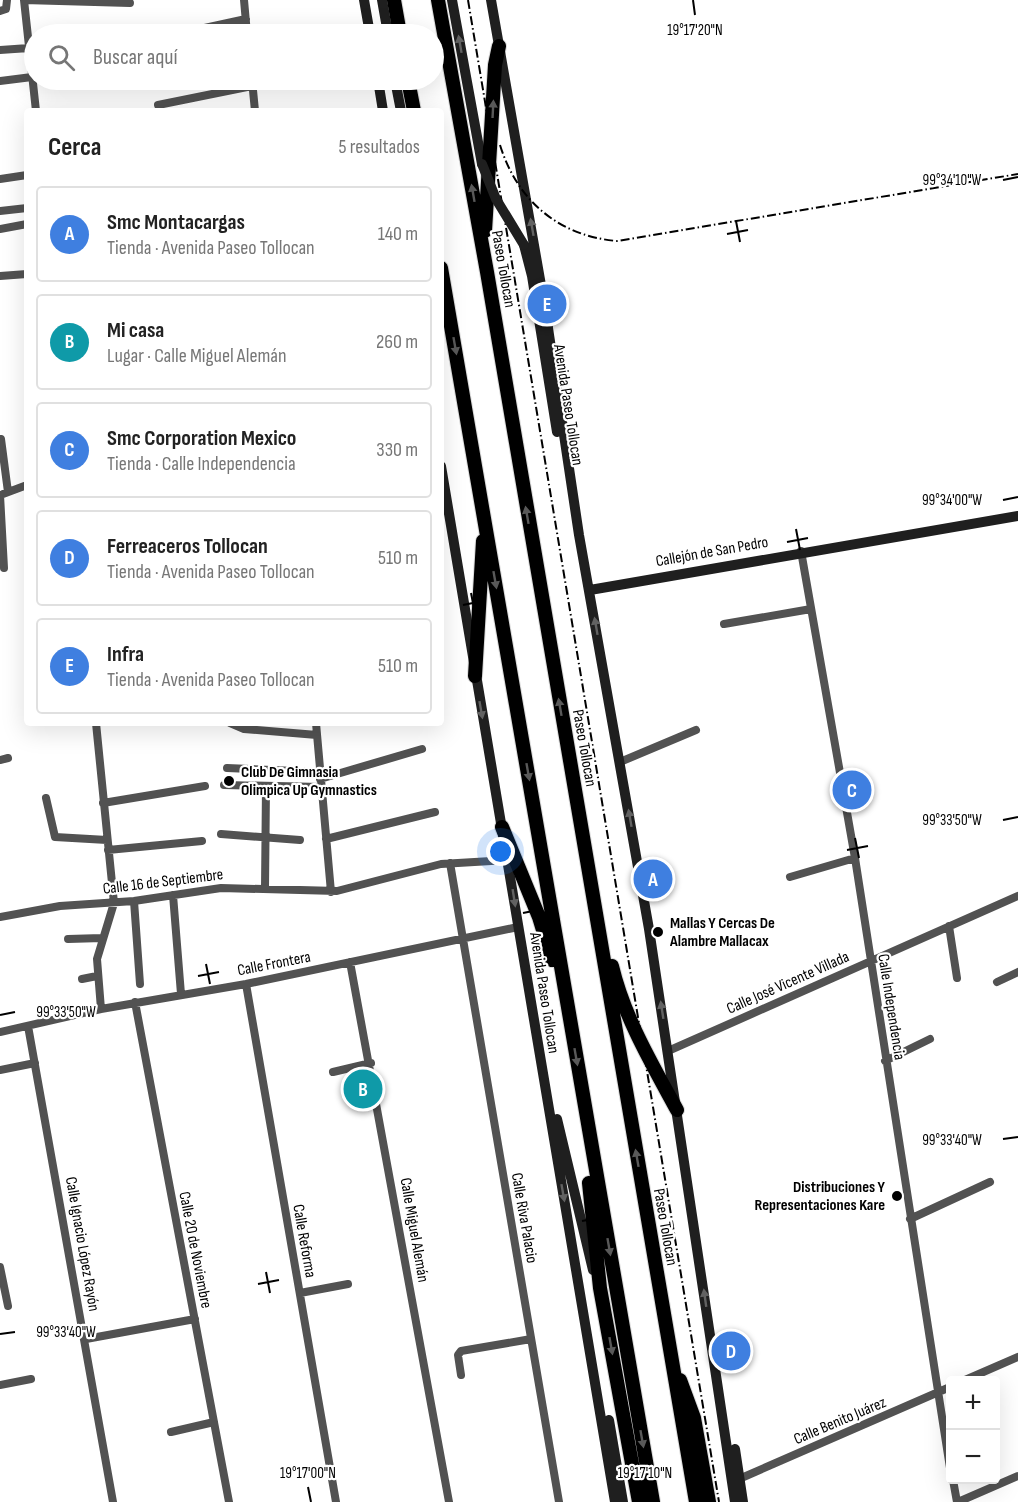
<!DOCTYPE html>
<html lang="es">
<head>
<meta charset="utf-8">
<style>
  body { margin:0; font-family:"Sofia Sans Condensed",sans-serif; background:#f6f6f6; color:#222 }
  .controls { position:absolute; right:18px; bottom:18px; display:grid; overflow:hidden; border-radius:6px; box-shadow:0 6px 24px #0002 }
  .controls button { width:54px; height:54px; display:grid; place-items:center; padding:0; border:0; border-bottom:2px solid #e0e0e0; background:#fff; color:#222; font:30px sans-serif }
  .you { position:absolute; left:501px; top:852px; width:21px; height:21px; margin:-15px; border:4px solid #fff; border-radius:50%; background:#1a73e8; box-shadow:0 0 0 9px #1a73e833 }
  .badge { display:grid; place-items:center; width:39px; height:39px; border-radius:50%; background:#000; color:#fff; font-size:20px; font-weight:700 }
  .pin { position:absolute; translate:-50% -50%; border:3px solid #fff; box-shadow:0 2px 6px #0006 }
  .list { margin:0; padding:0; list-style:none }
  h2 { display:flex; justify-content:space-between; align-items:center; height:78px; margin:0; padding:0 24px; font-size:26px }
  h2 small { font-size:20px; font-weight:400; color:#767676 }
  .list li { display:grid; grid-template-columns:39px 1fr auto; gap:18px; align-items:center; box-sizing:border-box; height:96px; margin:0 12px 12px; padding:0 12px; border:2px solid #e0e0e0; border-radius:6px }
  .list b { display:block; font-size:22px; white-space:nowrap }
  .list p { margin:0; font-size:20px; white-space:nowrap; color:#767676 }
  .list em { font-size:20px; font-style:normal; color:#767676 }
  .icon { flex:none; width:33px; height:33px; fill:none; stroke:currentColor; stroke-width:2; stroke-linecap:round; stroke-linejoin:round }
  .map { position:relative; flex:none; width:1018px; height:1502px; overflow:hidden }
  .search { position:absolute; background:#fff; box-shadow:0 6px 24px #0002; left:24px; top:24px; width:420px; height:66px; display:flex; align-items:center; gap:15px; box-sizing:border-box; padding:0 21px; border-radius:33px; color:#767676; font-size:22px }
  .panel { position:absolute; background:#fff; box-shadow:0 6px 24px #0002; left:24px; top:108px; width:420px; height:618px; border-radius:6px }
  .map>svg:first-child { display:block }
  .lines { fill:none; stroke-linecap:round; stroke-linejoin:round }
  .highway-casing { stroke:#dbdbdb; stroke-width:16 }
  .street { stroke:#525252; stroke-width:8 }
  .secondary { stroke:#1f1f1f; stroke-width:10 }
  .highway { stroke:#000; stroke-width:14 }
  .rail { stroke:#000; stroke-width:2; stroke-dasharray:9 3 1.5 3; stroke-linecap:butt }
  .secondary-bridge { stroke:#1f1f1f; stroke-width:10 }
  .oneway { fill:#626262 }
  .oneway2 { fill:#595959 }
  .ticks { fill:none; stroke:#000; stroke-width:2 }
  .poi-dot { fill:#000; stroke:#fff; stroke-width:2 }
  .labels { text-anchor:middle; dominant-baseline:central; stroke-width:4.5; stroke-linejoin:round; paint-order:stroke }
  .street-label { font-size:16px; fill:#000; stroke:#fff }
  .poi-label { font-size:16px; font-weight:bold; fill:#000; stroke:#fff; text-anchor:start }
  .ticks-label { font-size:15px; text-anchor:middle; fill:#000; stroke:#fff; stroke-width:4.5; stroke-linejoin:round; paint-order:stroke }
</style>
</head>
<body>
<div class="map">
<svg width="1018" height="1502" viewBox="0 0 1018 1502">
  <rect width="100%" height="100%" fill="#fff"/>
  <g class="lines">
    <defs>
      <path id="highway" d="M394,0l6,34
        M438,0l49,272 209,1230
        M408,80l6,31
        M485,231l10,-166 4,-19
        M441,268l212,1234
        M475,676l8,-135
        M502,827l37,90 13,43
        M612,966c12,51 40,98 65,144
        M589,1183l11,105 39,214
        M680,1380l14,38 15,84"/>
    </defs>
    <!-- highway casing -->
    <use href="#highway" class="highway-casing"/>
    <!-- street -->
    <path class="street" d="M244,0l3,34
      M0,11l6,-2 1,-9
      M177,34l69,-15
      M247,34h24
      M0,50l29,-2
      M252,80l3,31
      M0,81l32,-4
      M158,105l94,-19
      M36,111l-12,-111 106,3
      M0,179l27,-4
      M0,211l27,-3
      M0,229l27,-5
      M0,276l27,-2
      M1,439l7,53
      M3,494l24,-9
      M0,495l4,73
      M801,551l54,307 95,610
      M724,624l87,-15
      M96,723l18,180 -17,56 4,50
      M230,723l14,6 73,6
      M316,723l15,169
      M0,760l8,-2
      M620,762l76,-32
      M227,768l93,4
      M320,779l102,-30
      M224,785l97,2
      M46,798l9,39 52,3
      M103,803l102,-17
      M221,834l79,6
      M326,839l109,-27
      M108,850l94,-9
      M450,863l109,639
      M790,877l65,-19
      M265,888l1,-102
      M173,895l8,99
      M134,901l6,83
      M0,917l60,-11 74,-5 87,-13 116,3 104,-27 67,-4
      M949,926l8,52
      M68,939l34,-1
      M350,962l99,540
      M82,979l15,-3
      M997,982l21,-10
      M246,984l90,518
      M135,1002l94,500
      M28,1026l85,476
      M0,1032l101,-23 145,-25 272,-57
      M668,1051l350,-155
      M885,1061l45,-22
      M0,1070l35,-7
      M333,1072l38,-9
      M910,1219l80,-37
      M0,1267l8,39
      M300,1293l48,-9
      M86,1339l109,-20
      M461,1375l-3,-20 3,-4 70,-12
      M965,1380l53,-23
      M0,1385l31,-6
      M171,1432l43,-10
      M739,1479l211,-92
      M953,1480l4,22
      M958,1502l60,-26"/>
    <!-- secondary -->
    <path class="secondary" d="M364,0l6,34
      M382,0l6,34
      M452,0l30,164
      M491,0l54,308 34,227 70,394 86,573
      M378,80l5,31
      M395,80l6,31
      M524,245l8,31 25,156
      M441,466l174,1036
      M590,590l428,-74
      M557,1119l36,151
      M609,1420l14,82
      M735,1449l8,53"/>
    <!-- highway -->
    <use href="#highway" class="highway"/>
    <!-- rail -->
    <path class="rail" d="M468,0l251,1502
      M500,145c17,55 58,91 117,96l401,-67"/>
    <!-- secondary-bridge -->
    <path class="secondary-bridge" d="M482,164l14,35 28,46"/>
  </g>
  <!-- one-way arrows -->
  <defs><path id="oneway-solid" d="M-6-.8H1V-3.2L6.5 0L1 3.2V.8H-6Z" transform="scale(1.5)"/></defs>
  <g class="oneway">
    <use href="#oneway-solid" transform="translate(460 44) rotate(-100)"/>
    <use href="#oneway-solid" transform="translate(532 227) rotate(-100)"/>
    <use href="#oneway-solid" transform="translate(596 626) rotate(-100)"/>
    <use href="#oneway-solid" transform="translate(481 710) rotate(80)"/>
    <use href="#oneway-solid" transform="translate(630 818) rotate(-100)"/>
    <use href="#oneway-solid" transform="translate(514 898) rotate(81)"/>
    <use href="#oneway-solid" transform="translate(662 1010) rotate(-99)"/>
    <use href="#oneway-solid" transform="translate(563 1193) rotate(80)"/>
    <use href="#oneway-solid" transform="translate(705 1298) rotate(-98)"/>
  </g>
  <g class="oneway2">
    <use href="#oneway-solid" transform="translate(493 109) rotate(-87)"/>
    <use href="#oneway-solid" transform="translate(473 193) rotate(-100)"/>
    <use href="#oneway-solid" transform="translate(455 346) rotate(80)"/>
    <use href="#oneway-solid" transform="translate(527 515) rotate(-100)"/>
    <use href="#oneway-solid" transform="translate(495 580) rotate(80)"/>
    <use href="#oneway-solid" transform="translate(560 707) rotate(-100)"/>
    <use href="#oneway-solid" transform="translate(528 772) rotate(80)"/>
    <use href="#oneway-solid" transform="translate(576 1057) rotate(80)"/>
    <use href="#oneway-solid" transform="translate(637 1158) rotate(-100)"/>
    <use href="#oneway-solid" transform="translate(609 1247) rotate(80)"/>
    <use href="#oneway-solid" transform="translate(611 1346) rotate(80)"/>
    <use href="#oneway-solid" transform="translate(642 1439) rotate(80)"/>
  </g>
  <!-- ticks -->
  <path class="ticks" d="M693,0l2,15M1003,180l15,-3M736,221l4,21M727,234l21,-4M1003,500l15,-3M796,529l4,21M787,542l21,-4M471,593l4,20M463,605l20,-4M1003,820l15,-3M855,838l4,20M847,850l21,-4M531,901l4,20M523,913l20,-4M206,964l4,20M198,976l21,-4M0,1015l15,-3M1003,1139l15,-2M591,1209l4,21M582,1221l21,-4M266,1272l4,21M258,1284l21,-4M0,1334l15,-2M308,1487l3,15M645,1487l3,15"/>
  <!-- markers -->
  <g class="poi-dot">
    <circle cx="229" cy="781" r="6"/>
    <circle cx="658" cy="932" r="6"/>
    <circle cx="897" cy="1196" r="6"/>
  </g>
  <g class="labels">
    <!-- street labels -->
    <g class="street-label">
      <text transform="translate(503 269) rotate(80)">Paseo Tollocan</text>
      <text transform="translate(568 405) rotate(81)">Avenida Paseo Tollocan</text>
      <text transform="translate(712 552) rotate(-10)">Callejón de San Pedro</text>
      <text transform="translate(584 748) rotate(80)">Paseo Tollocan</text>
      <text transform="translate(163 882) rotate(-7)">Calle 16 de Septiembre</text>
      <text transform="translate(274 964) rotate(-11)">Calle Frontera</text>
      <text transform="translate(788 983) rotate(-24)">Calle José Vicente Villada</text>
      <text transform="translate(544 993) rotate(81)">Avenida Paseo Tollocan</text>
      <text transform="translate(891 1007) rotate(81)">Calle Independencia</text>
      <text transform="translate(524 1218) rotate(80)">Calle Riva Palacio</text>
      <text transform="translate(665 1227) rotate(80)">Paseo Tollocan</text>
      <text transform="translate(414 1230) rotate(80)">Calle Miguel Alemán</text>
      <text transform="translate(304 1241) rotate(80)">Calle Reforma</text>
      <text transform="translate(82 1244) rotate(80)">Calle Ignacio López Rayón</text>
      <text transform="translate(195 1250) rotate(79)">Calle 20 de Noviembre</text>
      <text transform="translate(840 1421) rotate(-23)">Calle Benito Juárez</text>
    </g>
    <!-- poi labels -->
    <g class="poi-label">
      <text x="241" y="772">Club De Gimnasia<tspan x="241" dy="18">Olimpica Up Gymnastics</tspan></text>
      <text x="670" y="923">Mallas Y Cercas De<tspan x="670" dy="18">Alambre Mallacax</tspan></text>
      <text x="885" y="1187" text-anchor="end">Distribuciones Y<tspan x="885" dy="18">Representaciones Kare</tspan></text>
    </g>
  </g>
  <g class="ticks-label">
    <text x="695" y="35">19°17'20"N</text>
    <text x="952" y="185">99°34'10"W</text>
    <text x="952" y="505">99°34'00"W</text>
    <text x="952" y="825">99°33'50"W</text>
    <text x="66" y="1017">99°33'50"W</text>
    <text x="952" y="1145">99°33'40"W</text>
    <text x="66" y="1337">99°33'40"W</text>
    <text x="308" y="1478">19°17'00"N</text>
    <text x="645" y="1478">19°17'10"N</text>
  </g>
</svg>
<div class="controls">
<button>+</button>
<button>−</button>
</div>
<div class="you"></div>
<div class="pin badge" style="left:653px;top:879px;background:#3f7fe0">A</div>
<div class="pin badge" style="left:363px;top:1089px;background:#0f9aa8">B</div>
<div class="pin badge" style="left:852px;top:790px;background:#3f7fe0">C</div>
<div class="pin badge" style="left:731px;top:1351px;background:#3f7fe0">D</div>
<div class="pin badge" style="left:547px;top:304px;background:#3f7fe0">E</div>
<div class="search"><svg class="icon" aria-label="search" viewBox="0 0 24 24"><circle cx="10" cy="10" r="6"/><path d="M15 15l6 6"/></svg>Buscar aquí</div>
<section class="panel">
<h2>Cerca<small>5 resultados</small></h2>
<ul class="list">
<li><span class="badge" style="background:#3f7fe0">A</span><div><b>Smc Montacargas</b><p>Tienda · Avenida Paseo Tollocan</p></div><em>140 m</em></li>
<li><span class="badge" style="background:#0f9aa8">B</span><div><b>Mi casa</b><p>Lugar · Calle Miguel Alemán</p></div><em>260 m</em></li>
<li><span class="badge" style="background:#3f7fe0">C</span><div><b>Smc Corporation Mexico</b><p>Tienda · Calle Independencia</p></div><em>330 m</em></li>
<li><span class="badge" style="background:#3f7fe0">D</span><div><b>Ferreaceros Tollocan</b><p>Tienda · Avenida Paseo Tollocan</p></div><em>510 m</em></li>
<li><span class="badge" style="background:#3f7fe0">E</span><div><b>Infra</b><p>Tienda · Avenida Paseo Tollocan</p></div><em>510 m</em></li>
</ul>
</section>
</div>
</body>
</html>
